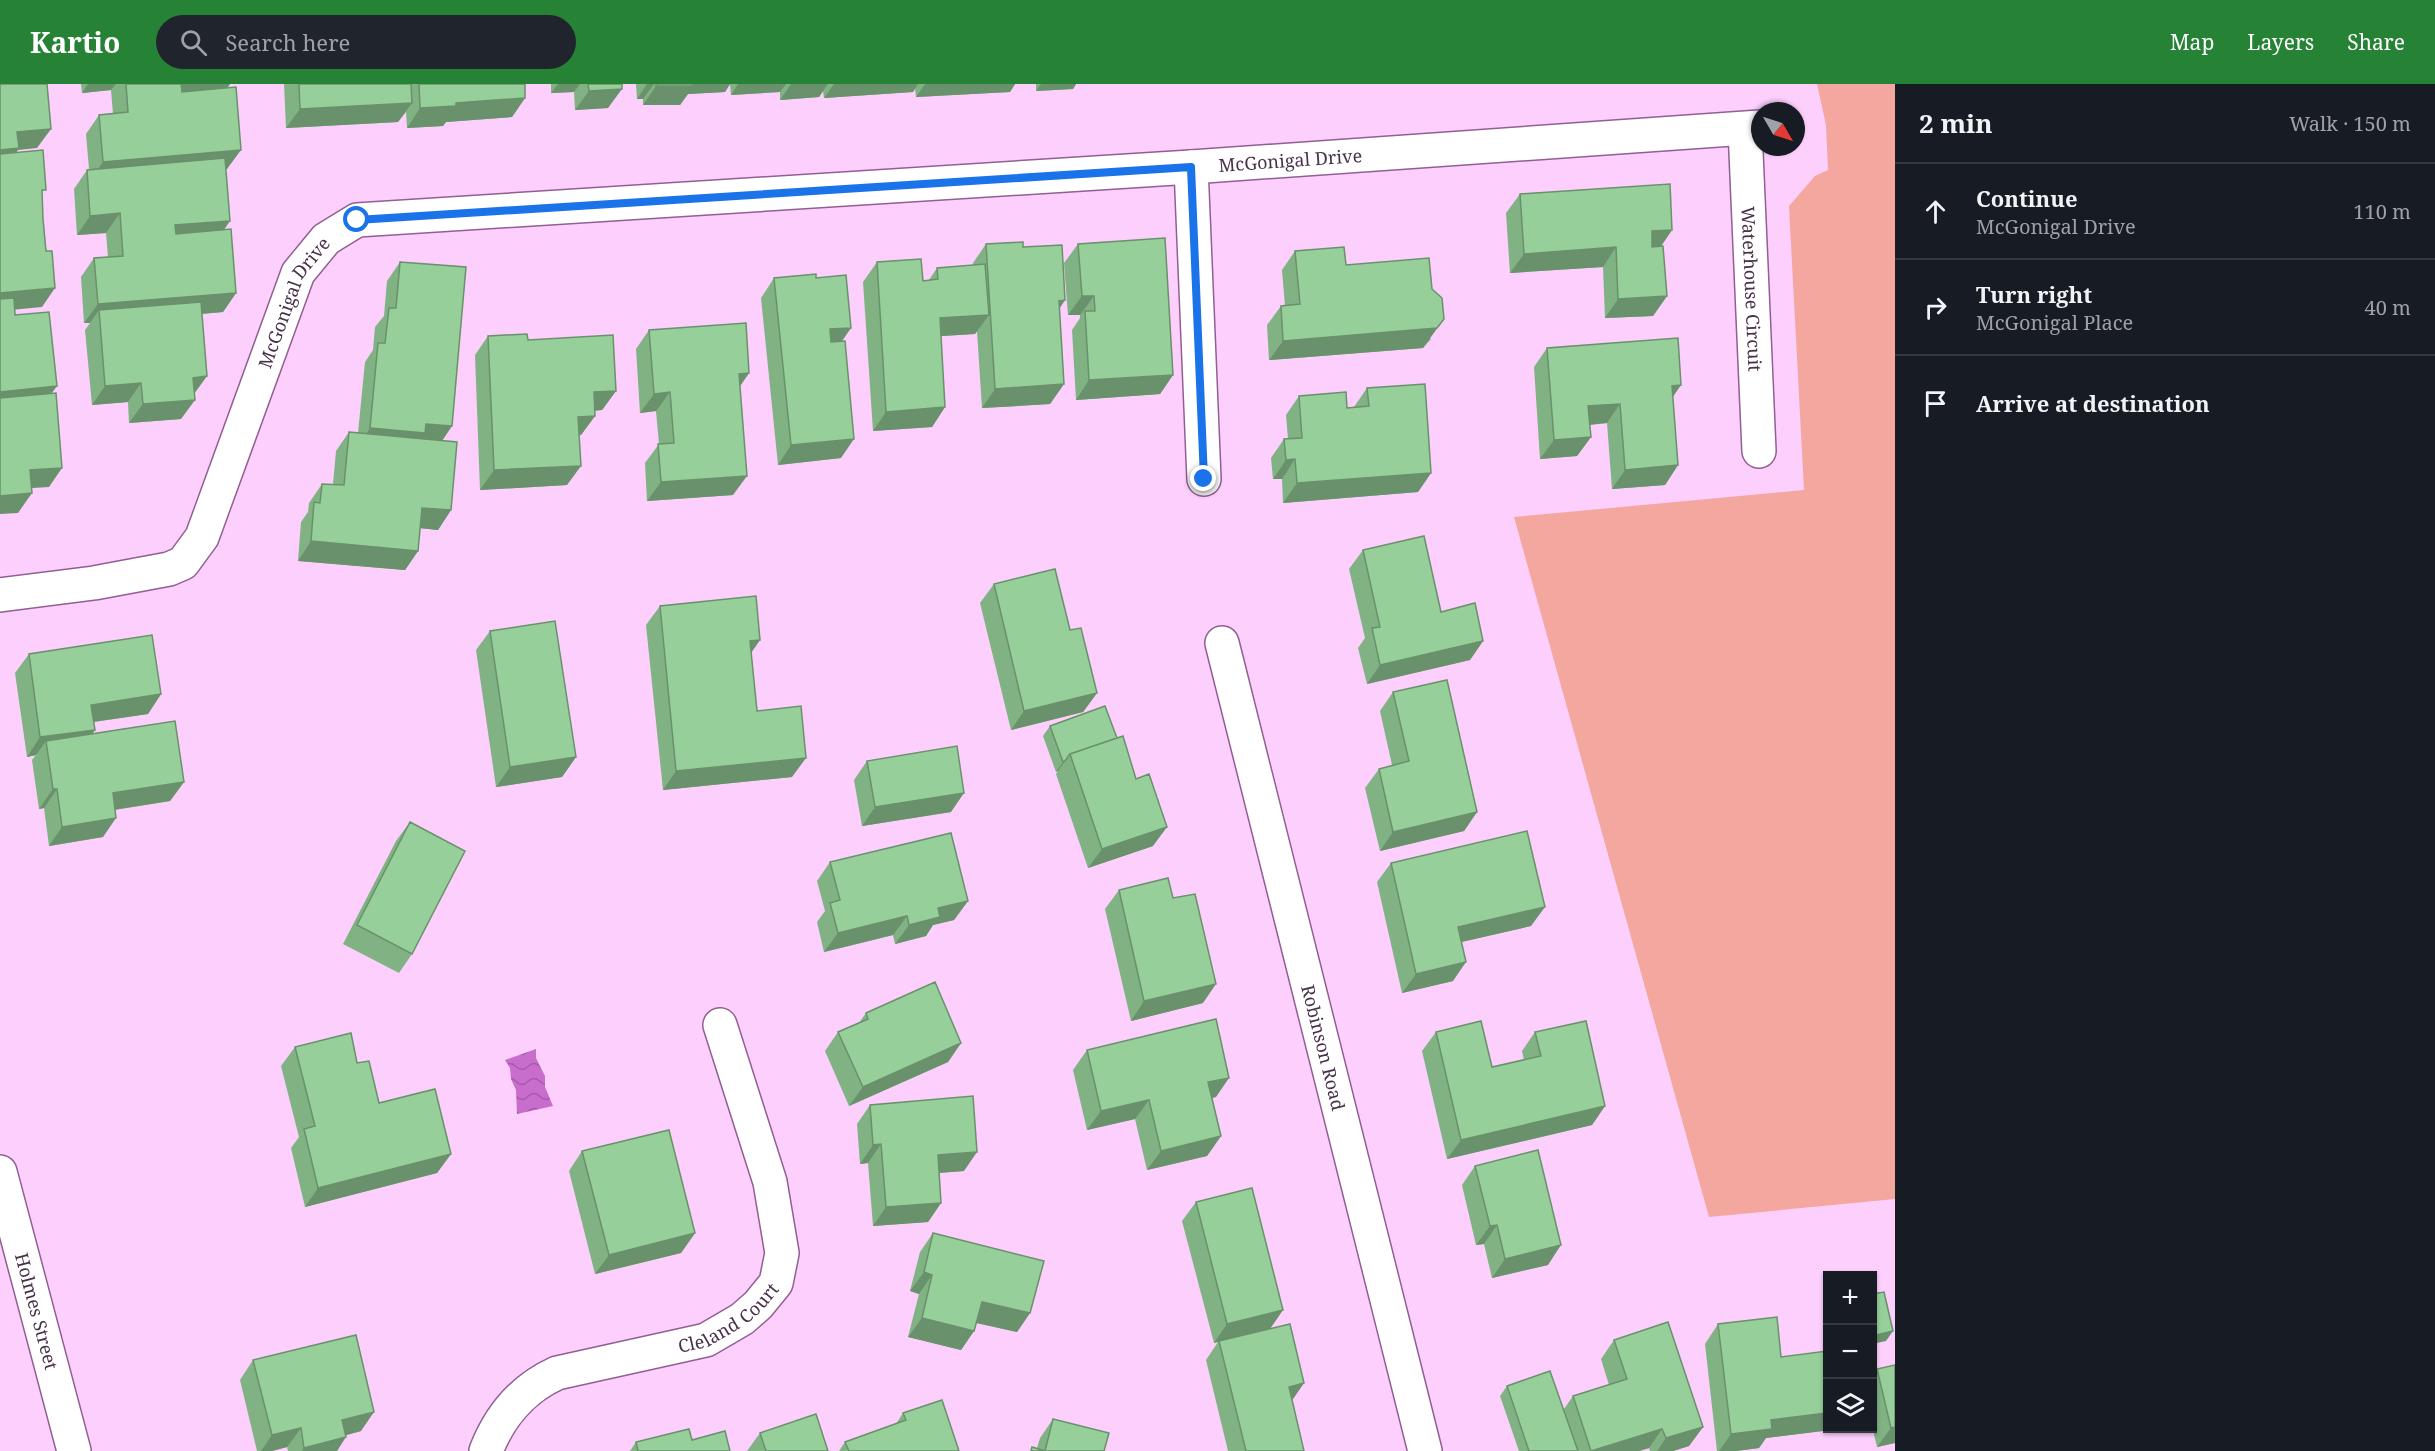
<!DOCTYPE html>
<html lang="en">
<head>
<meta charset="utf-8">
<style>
  body { margin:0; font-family:"Noto Serif",serif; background:#20242c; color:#f1f3f6 }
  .controls { position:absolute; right:18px; bottom:18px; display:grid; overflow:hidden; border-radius:0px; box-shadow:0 2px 4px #0004 }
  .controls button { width:54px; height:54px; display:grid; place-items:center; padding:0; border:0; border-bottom:2px solid #363941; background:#171b24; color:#f1f3f6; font:30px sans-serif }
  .compass { position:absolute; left:1751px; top:18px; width:54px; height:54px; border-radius:50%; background:#171b24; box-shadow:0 2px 4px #0004; rotate:129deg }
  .stop { position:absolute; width:18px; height:18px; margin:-14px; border:4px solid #1a73e8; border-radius:50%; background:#fff }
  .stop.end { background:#1a73e8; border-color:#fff; box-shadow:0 2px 6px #0008 }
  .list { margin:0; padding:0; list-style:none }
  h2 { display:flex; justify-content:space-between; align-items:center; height:78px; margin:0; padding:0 24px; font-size:26px }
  h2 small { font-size:20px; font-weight:400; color:#9ea1a6 }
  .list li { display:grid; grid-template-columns:39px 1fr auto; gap:18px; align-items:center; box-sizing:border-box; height:96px; padding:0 24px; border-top:2px solid #363941 }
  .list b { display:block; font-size:22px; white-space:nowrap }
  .list p { margin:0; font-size:20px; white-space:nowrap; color:#9ea1a6 }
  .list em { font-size:20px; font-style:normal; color:#9ea1a6 }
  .icon { flex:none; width:33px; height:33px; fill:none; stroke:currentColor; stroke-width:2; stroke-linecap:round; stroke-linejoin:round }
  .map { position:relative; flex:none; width:1895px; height:1367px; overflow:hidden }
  header { display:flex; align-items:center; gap:36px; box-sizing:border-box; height:84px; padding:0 30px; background:#268335; color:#fff }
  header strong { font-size:28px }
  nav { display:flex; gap:33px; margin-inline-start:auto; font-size:21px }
  .search { width:420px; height:54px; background:#20242c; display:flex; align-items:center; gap:15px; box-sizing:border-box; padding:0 21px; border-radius:33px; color:#9ea1a6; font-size:22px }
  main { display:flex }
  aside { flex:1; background:#171b24 }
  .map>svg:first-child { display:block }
  .green { fill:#f3a79f }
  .water { fill:url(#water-waves) }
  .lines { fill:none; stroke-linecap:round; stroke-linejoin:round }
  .minor-casing { stroke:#915f92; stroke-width:36 }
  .minor { stroke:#fff; stroke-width:33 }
  .wall { fill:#81b284 }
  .shaded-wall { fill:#69916b }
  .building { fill:#96cf99; stroke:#69916b; stroke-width:1.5 }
  .route { stroke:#1a73e8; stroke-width:8 }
  .labels { text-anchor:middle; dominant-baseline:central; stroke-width:4.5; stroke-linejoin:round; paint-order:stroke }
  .street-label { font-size:18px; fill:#483249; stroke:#fff }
</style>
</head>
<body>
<header>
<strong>Kartio</strong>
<div class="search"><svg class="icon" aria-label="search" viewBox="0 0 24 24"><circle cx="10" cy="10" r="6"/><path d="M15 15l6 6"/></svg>Search here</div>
<nav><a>Map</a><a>Layers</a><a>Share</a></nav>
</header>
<main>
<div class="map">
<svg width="1895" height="1367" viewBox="0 0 1895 1367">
  <defs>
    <pattern id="water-waves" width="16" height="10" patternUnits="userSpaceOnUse" patternTransform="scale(1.5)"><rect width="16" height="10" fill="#c96dcc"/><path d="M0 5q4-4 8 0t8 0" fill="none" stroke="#a55aa8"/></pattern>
  </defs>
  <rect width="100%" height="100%" fill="#fccffd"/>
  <!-- green -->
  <path class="green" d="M1817,0h78v1115l-186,18 -195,-700 290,-27 -15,-284 26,-30 13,-6 -2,-45z"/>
  <!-- water -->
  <path class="water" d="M536,965v9l9,18v11l8,19 -36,8 -1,-24 -5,-11 -1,-11 -5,-8z"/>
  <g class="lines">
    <defs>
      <g id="minor">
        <path id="s1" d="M1745,45l14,322"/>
        <path d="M1191,83l13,312"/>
        <path id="s2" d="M0,511l94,-12 75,-14 14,-6 19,-26 96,-264 28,-34 31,-19 834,-53 569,-40"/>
        <path id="s3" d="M1222,559l203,808"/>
        <path id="s4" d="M0,1088l74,279"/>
        <path id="s5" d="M486,1367c14,-36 36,-62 71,-78l149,-33 36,-21 16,-14 18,-22 6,-30 -12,-71 -50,-157"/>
      </g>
    </defs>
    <!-- minor casing -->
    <use href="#minor" class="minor-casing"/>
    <!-- minor -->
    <use href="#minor" class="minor"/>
  </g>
  <!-- wall -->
  <path class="wall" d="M81,0h149l-2,3 -1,82h-1l-2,61 12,63 -13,19 -21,2 5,62 -13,18 -13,25 -52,4 -1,-21 -36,3 -7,-75 5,-7h-6l-3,-46 13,-19 14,-1 -2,-24 -29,2 -3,-46 13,-19 2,-1 -3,-35 13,-19 14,-1 -2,-24 -29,3z
    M284,0h241v14l-13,19 -66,5 -3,4 -36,2 -1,-16 -8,10 -112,6z
    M551,0h71l-14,24 -33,2 -1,-18 -23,1z
    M636,0h379l-5,8 -94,5 -1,-9 -2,4 -89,6 -1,-7 -4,6 -39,3v-8l-49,3 -1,-11 -5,8 -37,2 -8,11h-37v-6h-6z
    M1036,0h40l-3,5 -37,2z
    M1520,110l152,36 -11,16 6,50 -14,20 -48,2 -2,-51 -93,6 -4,-60z
    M986,160l37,3 36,62 5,75 -14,20 -68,4 -5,-77 -2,3 -34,2 4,71 -13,20 -59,4 -10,-149 14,-20 46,19 6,-1 8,-12 36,-3v-2z
    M1078,160l95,131 -13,19 -84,6 -4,-70 8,-12v-3h-12l-4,-52z
    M1295,167l51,14 85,74 -8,9 -154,12 -2,-35 14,-19h4l-3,-36z
    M400,178l52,164 -10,15 9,69 -13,20 -18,-2 -2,23 -13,19 -107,-9 3,-39 7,-10 1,-9 13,-19h11l3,-33 13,-19 9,1 7,-71 8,-12 2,-23 9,-11 3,-35z
    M774,194h42l26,63 -1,117 -63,7 -17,-167z
    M649,246l100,43 -9,13 -7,109 -86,6 -2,-38 14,-19 -3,-33 -16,2 -4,-64z
    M488,252l40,4 88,51 -14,19 -7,1v5l-14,19h-2l-12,50 -87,5 -5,-135z
    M1547,264l126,49 5,68 -13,20 -53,4 -5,-66 -17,2 1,12 -14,19 -37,3 -6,-92z
    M1367,304l64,85 -13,19 -135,11 -1,-24h-9l-2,-21 13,-19h4l-2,-24 13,-19 48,12 7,-1z
    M1363,466l78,62 42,29 -13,19 -103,24 -9,-36 7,-10 -16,-69z
    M994,500l76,46 27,63 -14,19 -72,18 -31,-127z
    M660,522l100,34 -9,12 6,59 35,66 -129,13 -17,-165z
    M490,547l86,126 -14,20 -66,10 -20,-137z
    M29,570l132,40 -13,20 -54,8 1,8 -3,4 92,48 -14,19 -55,9 -12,27 -54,9 -5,-38 -5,1 -7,-49 4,-5 -9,2 -12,-84z
    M1393,608l84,120 -13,19 -84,20 -15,-63 14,-19 13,-4 -12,-54z
    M1050,642l103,120 -65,22 -32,-94 2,-3 -2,1 -13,-36z
    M867,677l84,51 -89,14 -8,-46z
    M410,738l2,132 -13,19 -56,-29 53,-103z
    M830,778l138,39 -14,19 -21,5 -7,11 -31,8 -2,-9 -69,17 -7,-30 8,-11 -8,-30z
    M1391,779l140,63 -70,16 -8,39 -51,12 -25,-111z
    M1119,806l84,113 -72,18 -26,-112z
    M866,929l95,30 -13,19 -99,44 -24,-55 13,-19 21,-9z
    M1436,948l56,35 32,-7 -2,-9 13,-19 70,74 -13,19 -145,34 -25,-108z
    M295,963l62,16 22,40 72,51 -14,19 -132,34 -14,-59 8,-11 -18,-71z
    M1087,966l129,47 -4,1 9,38 -14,20 -60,14 -12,-51 -48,11 -14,-60z
    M870,1021l94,66 -25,2 2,30 -13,19 -55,4 -5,-63 -8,1 -3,-40z
    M582,1067l113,82 -14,20 -86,21 -26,-103z
    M1475,1082l73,99 -56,13 -8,-34 -8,1 -14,-60z
    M1196,1118l74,126 34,55 -12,16 12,52h-76l-22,-91 12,-18 -4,1 -32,-122z
    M933,1149l97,80 -13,19 -41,-9 -2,8 -13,19 -53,-13 11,-43 -9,-3 10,-39z
    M1718,1240l63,33 50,73 -65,8 -7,10 -23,3h-19l-12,-107z
    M1614,1256l89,87 -14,19 -16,5h-23l-1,-3 -10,3h-120l-19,-55 7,-10 57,23 9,-13 36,-11 -8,-26z
    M253,1276l108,71 -15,4 -9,16h-49l-1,-4 -15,4h-15l-17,-71z
    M1877,1285l18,74 -18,4 -5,-21v-50z
    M903,1329l56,38h-120l6,-9 51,-18z
    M1053,1335l51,32h-74l2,-4 5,1 3,-10z
    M760,1349l68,18h-81z
    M636,1358l94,9h-100z"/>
  <!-- shaded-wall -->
  <path class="shaded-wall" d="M88,0h28l-5,6 -29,3z
    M179,0h51l-9,13 -54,5z
    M558,0h22l-6,8 -23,1z
    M647,0h7l-11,15h-6z
    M687,0h43l-5,8 -37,2 -8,11h-37l13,-19z
    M738,0h48l-6,8 -49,3z
    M791,0h37l-9,13 -39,3z
    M834,0h84l-5,8 -89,6z
    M925,0h90l-5,8 -94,5z
    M1041,0h35l-3,5 -37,2z
    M622,5l-14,19 -33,2 14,-19z
    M525,14l-13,19 -66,5 -3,4 -36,2 13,-20 36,-5z
    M412,19l-14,19 -112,6 14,-19z
    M51,45l-14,19 -19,2 -12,18h-6v-18l17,-18z
    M241,66l-14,19 -138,12 14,-19z
    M120,129l-14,20 -29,2 13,-19z
    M230,137l-13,19 -55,5 13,-20z
    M1672,146l-13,19 -20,2 13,-20z
    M1616,163l-13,20 -93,6 14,-19z
    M55,204l-13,19 -42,4v-18z
    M236,209l-13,19 -123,10 -1,-12 -9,13h-6l14,-19z
    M1082,212h12l-14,19h-12z
    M1667,212l-14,20 -48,2 13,-19z
    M1065,216l-13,20 7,-19z
    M989,231l-14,19 -49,3 14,-19z
    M1444,235l-21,29 -154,12 14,-19z
    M851,244l-13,19 -22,2 14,-20z
    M749,289l-13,19 3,-18z
    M1173,291l-13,19 -84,6 13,-20z
    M207,292l-14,19v-17z
    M141,299l-13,19 -36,3 13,-19z
    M1064,300l-14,20 -68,4 13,-19z
    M1681,301l-13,19 4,-18z
    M57,302l-14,19 -43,4v-17z
    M616,307l-14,19 -22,1 14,-19z
    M670,308l-14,19 -16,2 14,-19z
    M195,316l-14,19 -52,4 14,-19z
    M1620,320l-13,19 -32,3 13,-20z
    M945,323l-13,20 -59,4 13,-19z
    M595,332l-14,19 -16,1 13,-19z
    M426,340l26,2 -13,19 -82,3 13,-20z
    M1591,353l-14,19 -37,3 14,-19z
    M854,355l-13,19 -63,7 13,-20z
    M1295,375l-13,20h-9l13,-19z
    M1678,381l-13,20 -53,4 13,-19z
    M581,382l-14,19 -87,5 14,-20z
    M62,384l-13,19 -33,2 14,-19z
    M1431,389l-13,19 -135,11 14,-20z
    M747,392l-14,19 -86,6 14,-19z
    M32,409l-14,20 -18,1v-18z
    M422,424l29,2 -13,20 -29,-3z
    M311,457l107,10 -13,19 -107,-9z
    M760,556l-13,19 3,-18z
    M1483,557l-13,19 -103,24 13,-19z
    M1097,609l-14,19 -72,18 13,-19z
    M161,610l-13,20 -70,10 13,-19z
    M95,646l-14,19 -35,-8 -10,14 -9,2 13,-20z
    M576,673l-14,20 -66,10 14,-20z
    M806,674l-14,19 -129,13 13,-19z
    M1065,677l-7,10 -2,1 7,-10z
    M184,698l-14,19 -71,11 14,-19z
    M53,705h4l-13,19 -5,1z
    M964,709l-13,19 -89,14 13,-19z
    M1477,728l-13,19 -84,20 13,-19z
    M116,734l-13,19 -54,9 13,-19z
    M1167,743l-14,19 -65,22 14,-19z
    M968,817l-14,19 -21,5 -7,11 -31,8 14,-19 29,-17z
    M1545,823l-14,19 -87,20 14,-19z
    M907,832l-14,19 -69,17 14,-19z
    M1466,878l-13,19 -51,12 14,-19z
    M1216,900l-13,19 -72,18 13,-20z
    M961,959l-13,19 -99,44 14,-19z
    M1229,994l-13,19 -22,5 14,-20z
    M1149,1016l-14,19 -48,11 14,-19z
    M1605,1022l-13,19 -145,34 14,-19z
    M1221,1052l-14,20 -60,14 14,-19z
    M881,1060l-13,19 -8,1 13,-19z
    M977,1068l-13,19 -40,3 14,-19z
    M451,1070l-14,19 -132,34 13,-19z
    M941,1119l-13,19 -55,4 13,-19z
    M1497,1141l-13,19 -8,1 14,-19z
    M695,1149l-14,20 -86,21 14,-19z
    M1561,1161l-13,20 -56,13 13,-19z
    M924,1188l8,3 -13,19 -9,-3z
    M982,1218l48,11 -13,19 -49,-11z
    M1283,1226l-13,19 -56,14 13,-19z
    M922,1234l52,13 -13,19 -53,-13z
    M1893,1247l-7,10 -14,3v-8z
    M1304,1299l-13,19 -2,-15z
    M374,1328l-13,19 -32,9 13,-20z
    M1827,1329v15h5l-1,2 -65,8 -7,10 -23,3h-17l12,-17 40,-14z
    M1703,1343l-14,19 -16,5h-16l9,-13z
    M1895,1343v16l-18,4 14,-19z
    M301,1344l-14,19 -15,4h-11l11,-16z
    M1662,1345l-13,19 -10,3h-46z
    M346,1353l-9,14h-35l2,-3z"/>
  <!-- building -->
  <path class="building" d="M0,0h47l4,45 -34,3 2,16 -19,2z
    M126,0h55l1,8 54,-5 5,63 -138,12 -4,-47 29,-3z
    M299,0h112l1,19 -112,6z
    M419,0h106v14l-69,5v3l-36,2z
    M588,0h34v5l-33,2z
    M656,0h37v2h-37z
    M43,66l3,40h-4l1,29 3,32h6l3,37 -55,5v-139z
    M225,74l5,63 -55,4 1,9 55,-5 5,64 -138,11 -4,-46 29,-2 -3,-43 -30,3 -3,-46z
    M1670,100l2,46 -20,1v16l11,-1 4,50 -49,3 -2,-52 -92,7 -4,-60z
    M1165,154l8,137 -84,5 -4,-69h10l-1,-15h-12l-4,-52z
    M1023,158v5l39,-2 3,55 -6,1 5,83 -69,5 -9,-145z
    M1344,163l2,18 83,-7 3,31 10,9 2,21 -7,9 -154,13 -2,-35 19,-2 -5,-53z
    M921,175l2,22 15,-2 -1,-11 48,-4 4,51 -49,3 5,89 -59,5 -9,-150z
    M400,178l66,5 -14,159 -26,-2 -1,9 -55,-5 8,-85h7l4,-35h7z
    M816,190v4l30,-3 5,53 -21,1 1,13 14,-1 9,98 -63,6 -17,-167z
    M14,214l1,17 34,-3 8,74 -57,6v-93z
    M201,218l6,74 -14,2 2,22 -52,4 -2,-21 -36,3 -6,-76z
    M746,239l3,50 -10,1 8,102 -86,6 -3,-38 16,-1 -4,-51 -16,2 -5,-64z
    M527,250l1,6 85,-5 3,56 -22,1 1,24 -17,1 3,49 -87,4 -6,-134z
    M1678,254l3,47 -9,1 6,79 -53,5 -5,-66 -32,2 3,31 -37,3 -7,-92z
    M1425,300l6,89 -134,10 -2,-24 -9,1 -2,-21 18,-1 -3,-42 47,-4 1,16 22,-2 -2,-18z
    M56,309l6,75 -32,2 2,23 -32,3v-98z
    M349,348l108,10 -6,68 -29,-2 -4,43 -107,-10 3,-39 6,1 2,-19 22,1z
    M1424,452l17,76 34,-9 8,38 -103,24 -8,-37 8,-1 -17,-77z
    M1055,485l15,61 11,-2 16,65 -73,18 -30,-127z
    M756,512l4,44 -10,1 7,70 44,-5 5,52 -130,13 -16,-165z
    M555,537l21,136 -66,10 -20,-136z
    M152,551l9,59 -70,11 4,25 -55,7 -11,-83z
    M1447,596l30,132 -84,20 -14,-63 30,-8 -16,-69z
    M1105,622l12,32 -47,16 -5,7 -2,1 -13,-36z
    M175,637l9,61 -71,11 3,25 -54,9 -5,-38h-4l-7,-48z
    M1123,652l13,43 13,-5 18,53 -65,22 -32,-95z
    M957,662l7,47 -89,14 -8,-46z
    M410,738l55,29 -53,103 -55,-29z
    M1527,747l18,76 -87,20 8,35 -50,12 -25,-111z
    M951,749l17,68 -30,7 2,9 -31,8 -2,-9 -69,17 -8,-30 10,-3 -10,-38z
    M1168,794l5,20 22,-4 21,90 -72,17 -25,-111z
    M935,898l26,61 -98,44 -25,-55 30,-13 -2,-6z
    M1216,935l13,59 -21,4 13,54 -60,15 -12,-51 -48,11 -14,-61z
    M1481,937l11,46 49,-11 -6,-24 51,-11 19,85 -144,34 -25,-108z
    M351,949l6,30 12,-2 10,42 56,-14 16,65 -133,34 -14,-59 11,-3 -20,-79z
    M973,1012l4,56 -39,3 3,48 -55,4 -5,-63 -8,1 -3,-40z
    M669,1046l26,103 -86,22 -27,-104z
    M1538,1066l23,95 -56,14 -8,-34 -7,1 -15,-60z
    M1252,1104l31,122 -56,14 -31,-122z
    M933,1149l111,28 -14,52 -48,-11 -8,29 -52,-13 10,-43 -8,-3z
    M1884,1208l9,39 -21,5v-42z
    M1777,1233l4,40 46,-6v62l-56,7 1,9 -41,5 -13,-110z
    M1668,1238l35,105 -37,11 -4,-9 -71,22 -18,-55 54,-17 -13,-39z
    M1290,1240l14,59 -15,4 15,64h-58l-27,-110z
    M356,1251l18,77 -32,8 4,17 -42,11 -3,-20 -29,7 -19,-75z
    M1895,1281v62l-4,1 -14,-59z
    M1550,1287l28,80h-49l-22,-65z
    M942,1316l17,51h-110l-4,-9 61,-22 -3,-7z
    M816,1330l12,37h-62l-6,-18z
    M1053,1335l56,14 -5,18h-73l1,-4 13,4z
    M689,1345l3,11 33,-9 5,20h-92l-2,-9z"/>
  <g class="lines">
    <!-- route -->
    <path class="route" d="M357,136l834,-53 13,312"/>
  </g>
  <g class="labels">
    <!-- street labels -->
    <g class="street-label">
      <text stroke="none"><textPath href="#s2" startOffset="1515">McGonigal Drive</textPath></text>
      <text stroke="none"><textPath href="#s1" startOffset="160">Waterhouse Circuit</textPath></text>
      <text stroke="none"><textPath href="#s2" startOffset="471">McGonigal Drive</textPath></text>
      <text stroke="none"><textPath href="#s3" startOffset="417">Robinson Road</textPath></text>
      <text stroke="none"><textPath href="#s4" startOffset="144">Holmes Street</textPath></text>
      <text stroke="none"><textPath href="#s5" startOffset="291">Cleland Court</textPath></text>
    </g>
  </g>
</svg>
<div class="controls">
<button>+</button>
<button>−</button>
<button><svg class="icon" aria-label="layers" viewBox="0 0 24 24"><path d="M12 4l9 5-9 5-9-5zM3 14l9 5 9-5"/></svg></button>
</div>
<svg class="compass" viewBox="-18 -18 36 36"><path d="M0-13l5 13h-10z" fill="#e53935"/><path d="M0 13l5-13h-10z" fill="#9ea1a6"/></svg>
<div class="stop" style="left:357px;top:136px"></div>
<div class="stop end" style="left:1204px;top:395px"></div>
</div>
<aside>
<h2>2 min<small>Walk · 150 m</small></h2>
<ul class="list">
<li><svg class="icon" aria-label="ahead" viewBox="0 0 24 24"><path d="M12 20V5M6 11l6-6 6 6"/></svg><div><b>Continue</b><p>McGonigal Drive</p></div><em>110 m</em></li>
<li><svg class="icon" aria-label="right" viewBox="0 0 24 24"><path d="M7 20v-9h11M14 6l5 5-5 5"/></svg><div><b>Turn right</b><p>McGonigal Place</p></div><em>40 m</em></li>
<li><svg class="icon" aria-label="arrive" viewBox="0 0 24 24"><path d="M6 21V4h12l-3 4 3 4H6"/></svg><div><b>Arrive at destination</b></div></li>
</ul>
</aside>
</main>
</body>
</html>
